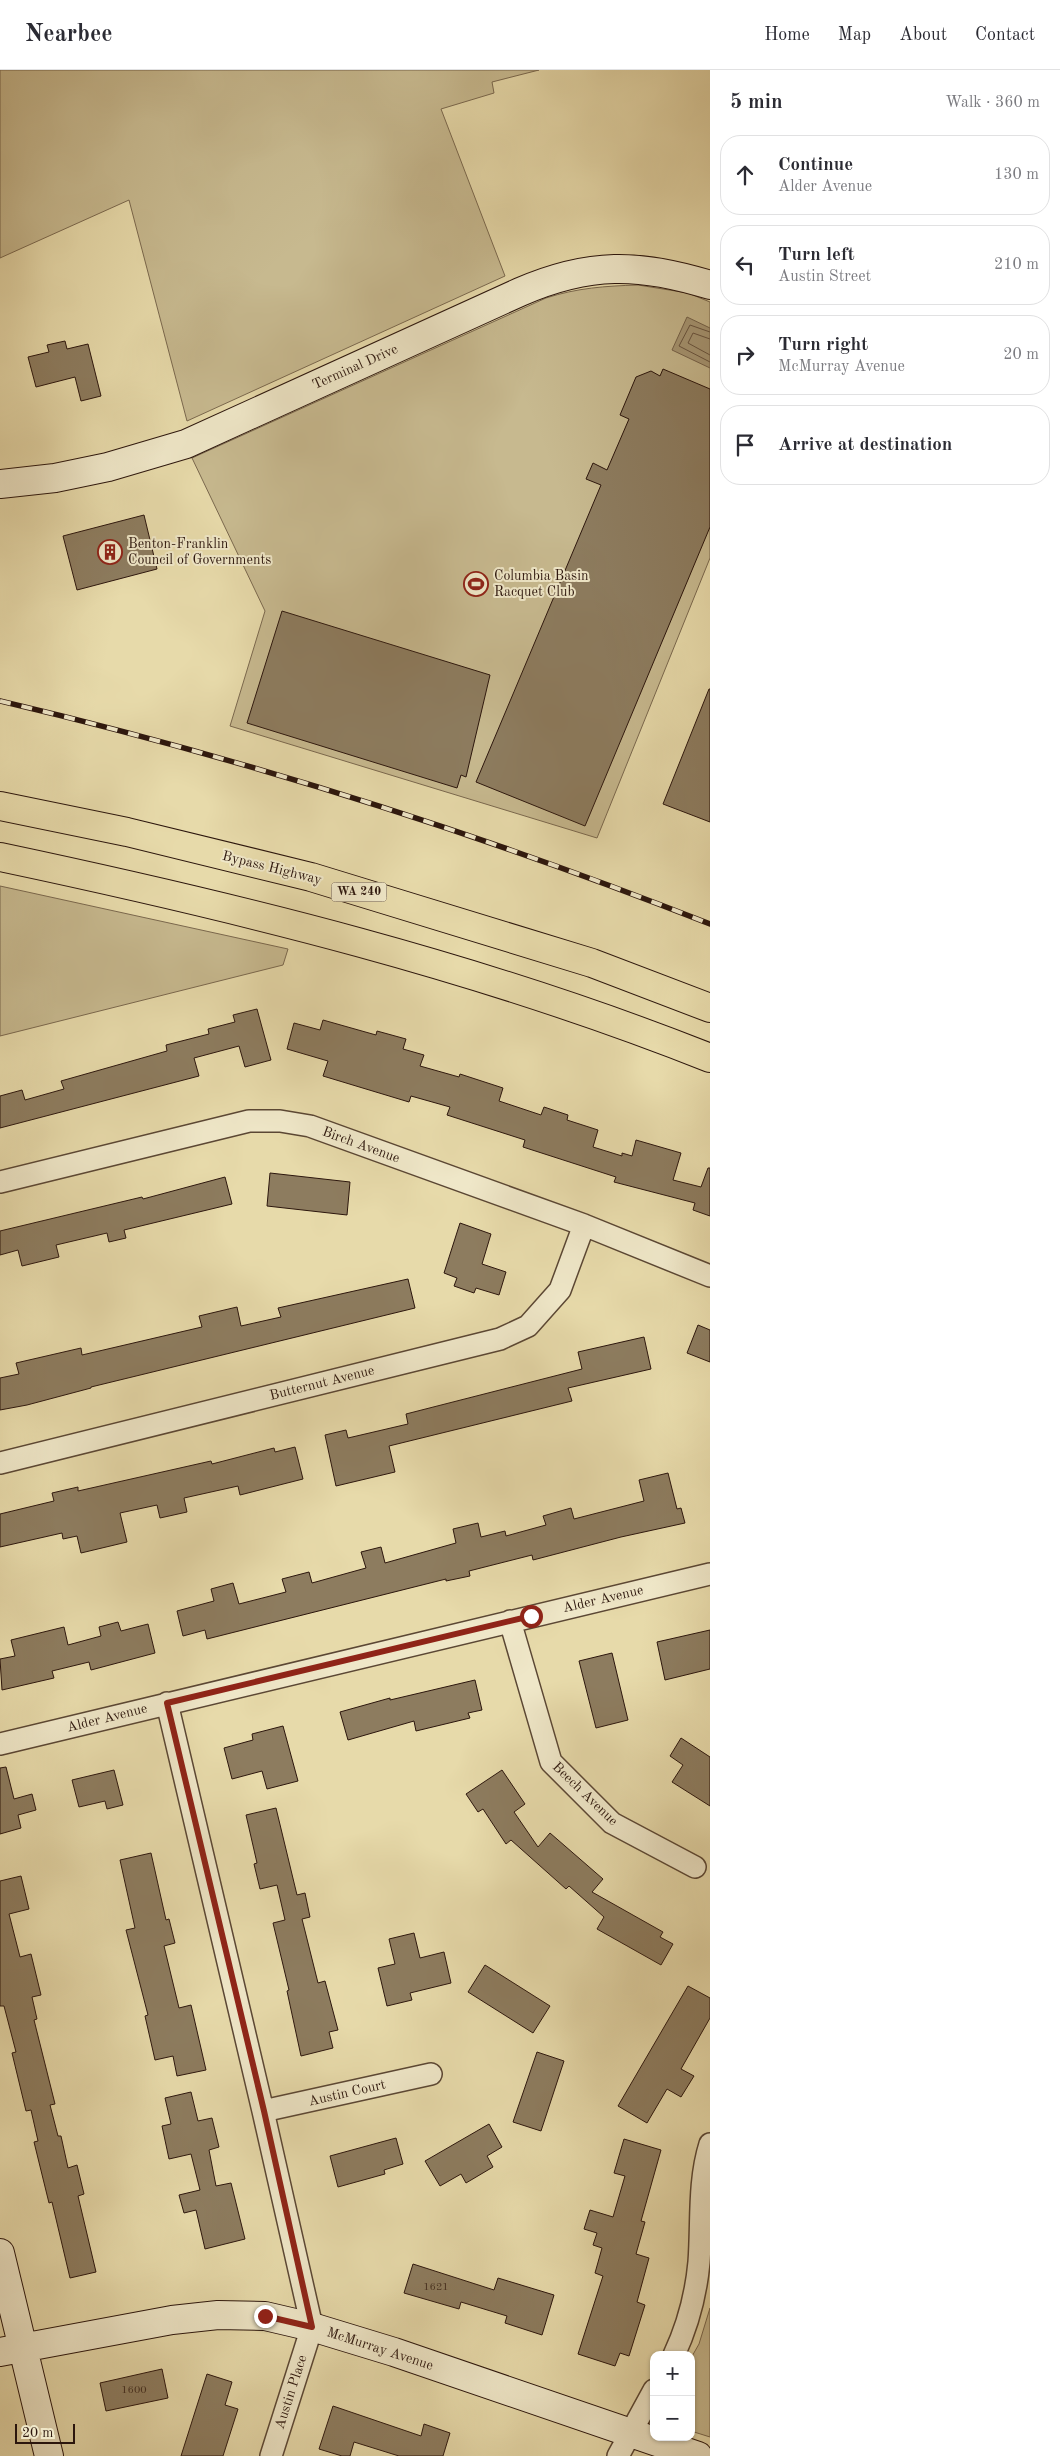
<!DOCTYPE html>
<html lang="en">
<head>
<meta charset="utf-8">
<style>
  body { margin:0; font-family:"Old Standard TT",serif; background:#f2f2f3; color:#2b2b33 }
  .controls { position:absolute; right:15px; bottom:15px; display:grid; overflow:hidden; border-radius:10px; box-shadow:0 1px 4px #0004 }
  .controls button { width:45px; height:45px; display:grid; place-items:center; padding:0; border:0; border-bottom:1px solid #e1e1e2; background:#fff; color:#2b2b33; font:25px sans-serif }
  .scale { position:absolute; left:15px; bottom:12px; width:60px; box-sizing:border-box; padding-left:5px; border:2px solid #2c160d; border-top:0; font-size:14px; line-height:18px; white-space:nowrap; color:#2c160d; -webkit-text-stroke:4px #efe7c8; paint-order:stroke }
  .stop { position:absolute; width:15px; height:15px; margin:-11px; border:4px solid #8f2418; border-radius:50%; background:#fff }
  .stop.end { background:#8f2418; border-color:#fff; box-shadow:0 1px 5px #0008 }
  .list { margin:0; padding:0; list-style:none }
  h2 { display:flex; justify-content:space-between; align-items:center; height:65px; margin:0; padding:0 20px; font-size:21px }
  h2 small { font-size:16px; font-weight:400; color:#7c7c81 }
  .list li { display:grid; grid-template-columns:32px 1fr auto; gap:15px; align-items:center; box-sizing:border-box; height:80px; margin:0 10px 10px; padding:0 10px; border:1px solid #e1e1e2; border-radius:20px }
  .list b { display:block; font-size:19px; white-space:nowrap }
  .list p { margin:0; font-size:16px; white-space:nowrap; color:#7c7c81 }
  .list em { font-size:16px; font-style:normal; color:#7c7c81 }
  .icon { flex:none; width:28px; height:28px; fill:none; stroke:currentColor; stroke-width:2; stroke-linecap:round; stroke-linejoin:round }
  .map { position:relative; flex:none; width:710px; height:2386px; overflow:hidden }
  header { display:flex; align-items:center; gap:30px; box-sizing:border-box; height:70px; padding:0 25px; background:#fff; border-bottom:1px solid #e1e1e2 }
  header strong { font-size:24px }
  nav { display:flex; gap:28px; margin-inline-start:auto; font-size:18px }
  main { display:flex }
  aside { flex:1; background:#fff }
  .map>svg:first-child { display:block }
  .green { fill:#c7b98f; stroke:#7a684e }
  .water { fill:#a79775; stroke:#76634b }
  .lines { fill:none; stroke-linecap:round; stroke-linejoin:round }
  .shore { stroke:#6a5641; stroke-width:1 }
  .building { fill:#8d7c5f; stroke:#2c160d }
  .street-casing { stroke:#5b4734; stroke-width:24 }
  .secondary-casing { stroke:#2c160d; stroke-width:30 }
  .highway-casing { stroke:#2c160d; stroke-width:30 }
  .street { stroke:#efe7c8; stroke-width:21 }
  .secondary { stroke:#efe7c8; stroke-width:28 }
  .highway { stroke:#e7daaa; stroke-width:28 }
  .rail-casing { stroke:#2c160d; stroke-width:5.5 }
  .rail { stroke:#efe7c8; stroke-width:4; stroke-dasharray:11; stroke-linecap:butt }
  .route { stroke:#8f2418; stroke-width:6 }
  .labels { text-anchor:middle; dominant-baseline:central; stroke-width:4; stroke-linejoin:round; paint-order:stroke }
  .number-label { font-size:11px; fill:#443022 }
  .shield { fill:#efe7c8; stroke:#665545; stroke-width:1 }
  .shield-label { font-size:12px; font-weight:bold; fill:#2c160d }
  .street-label { font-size:14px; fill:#2c160d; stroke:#efe7c8 }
  .poi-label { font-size:14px; fill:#2c160d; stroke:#efe7c8; text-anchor:start }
</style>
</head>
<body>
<header>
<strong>Nearbee</strong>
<nav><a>Home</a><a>Map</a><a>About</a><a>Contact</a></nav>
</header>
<main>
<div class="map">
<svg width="710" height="2386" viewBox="0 0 710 2386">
  <rect width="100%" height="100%" fill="#e7daaa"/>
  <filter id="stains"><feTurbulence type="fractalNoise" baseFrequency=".004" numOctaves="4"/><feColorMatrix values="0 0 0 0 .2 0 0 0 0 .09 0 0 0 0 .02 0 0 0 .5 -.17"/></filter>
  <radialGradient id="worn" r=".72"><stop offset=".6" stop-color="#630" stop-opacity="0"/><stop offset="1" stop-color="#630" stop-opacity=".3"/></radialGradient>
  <!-- green -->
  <path class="green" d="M0,0h539l-47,12 2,11 -53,16 64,167 -318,145 -58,-221 -129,58z
    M638,215l50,8 22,9v256l-113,280 -367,-112 35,-115 -73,-153 354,-160c31,-10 59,-12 92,-13z
    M0,816l288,63 -5,16 -283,71z
    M710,2238v129l-19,-6v-73l8,-14z"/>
  <!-- water -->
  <path class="water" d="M687,247l23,11v40l-38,-18z"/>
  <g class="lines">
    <!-- shore -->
    <path class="shore" d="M710,262l-20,-7 -11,21 31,16
      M710,269l-17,-6 -5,10 22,12"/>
  </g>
  <!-- building -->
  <path class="building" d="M65,271l2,8 21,-5 13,52 -20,5 -6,-24 -39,10 -8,-30 21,-5 -2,-7z
    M663,299l47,20v138l-125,299 -109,-44 125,-297 -15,-6 7,-16 14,7 22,-51 -9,-4 16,-38 15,-6 9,5z
    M144,445l13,54 -80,21 -14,-54z
    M282,541l208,64 -24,102 -5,-2 -4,13 -210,-65z
    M709,619h1v133l-47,-18z
    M257,939l14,51 -26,7 -6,-21 -45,12 5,18 -199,52v-32l22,-6 3,10 39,-11 -3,-8 106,-30 -1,-6 43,-11 -1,-5 27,-7 -2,-7z
    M323,950l53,15 1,-4 29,8 -3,10 21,6 -4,11 39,11 1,-3 43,14 -4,13 42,14 3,-8 24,8 -1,5 31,10 -5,17 29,9v-3l10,3 4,-16 45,13 -8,27 28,7 7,-19h2v48l-17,-6 2,-7 -81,-21 2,-5 -93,-30 2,-7 -78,-25 3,-8 -39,-11 -2,6 -86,-26 5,-15 -41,-12 7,-26 26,7z
    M270,1103l80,9 -3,33 -80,-9z
    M225,1107l7,27 -108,26 2,8 -17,4 -2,-9 -51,12 3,12 -37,9 -4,-16 -18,5v-24l142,-34 1,2z
    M460,1153l31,11 -9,30 24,8 -7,23 -23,-7 -2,5 -20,-7 3,-8 -13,-5z
    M408,1209l7,29 -324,79v1l-64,17 -27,5v-32l19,-4 -3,-11 65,-15 1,7 120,-28 -3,-11 38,-9 4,19 40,-9 -3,-9z
    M698,1255l12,5v32l-23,-9z
    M644,1267l7,32 -83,19 4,13 -183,45 6,26 -59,14 -11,-51 21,-5 2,8 60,-14 -2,-10 176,-45 -4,-17z
    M295,1377l8,32 -63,16 -2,-9 -54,12 3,14 -27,6 -3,-13 -37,8 7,29 -46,11 -4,-17 -14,3 -1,-6 -62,14v-33l54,-13 -2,-8 26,-6v4l133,-30 1,3 62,-16 1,4z
    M668,1403l9,36 4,-1 4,15 -64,14 -88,23 -1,-5 -63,16 1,5 -24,5v-2l-239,60 -2,-9 -22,6 -6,-25 37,-10 -3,-12 22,-6 6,21 47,-12 -4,-13 27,-7 3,11 54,-15 -5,-16 20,-5 4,16 71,-20 -3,-14 25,-6 3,14 24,-6 1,5 40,-11 -3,-9 28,-8 3,11 70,-18 -5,-21z
    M118,1552l3,9 27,-7 7,29 -64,17 -2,-8 -37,9 2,7 -52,12 -2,-31 15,-3 -4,-16 53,-13 4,18 33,-9 -2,-9z
    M710,1560v39l-45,11 -8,-38z
    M612,1583l16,67 -32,8 -17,-67z
    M475,1610l7,30 -14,3 2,5 -54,13 -2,-10 -66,19 -8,-28 50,-14v2z
    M283,1656l15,55 -31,8 -5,-18 -30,8 -8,-31 29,-8 -1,-6z
    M681,1668l29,19v49l-38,-24 11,-17 -13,-9z
    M6,1697l8,32 18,-5 4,16 -18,5 3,13 -21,6v-66z
    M114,1700l9,35 -16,4 -2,-8 -26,6 -7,-27z
    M502,1700l23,34 -11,8 24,35 12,-14 53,46 -11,13 71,40 -3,5 13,7 -12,21 -64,-36 7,-12 -35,-31 -3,3 -55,-49 -5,4 -23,-35 -5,3 -12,-18z
    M276,1738l21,87 8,-2 5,24 -8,2 16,64 7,-2 13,49 -9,2 4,16 -32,8 -14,-65 2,-1 -16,-67 12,-3 -8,-35 -17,4 -6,-25 3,-1 -11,-48z
    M151,1783l15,67 3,-1 6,24 -11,3 15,62 12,-3 15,65 -29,6 -4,-20 -18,4 -10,-44 3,-1 -22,-85 9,-2 -15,-68z
    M21,1806l8,33 -20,5 11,43 11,-3 10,41 -9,2 5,22 -3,1 21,84 -5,1 8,31h3l7,32 9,-3 7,29 -6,2 18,76 -26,6 -18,-76 -3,1 -15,-61 4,-1 -7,-31 -5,1 -14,-58 4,-1 -12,-46h-4v-125z
    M414,1863l6,25 24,-6 7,31 -41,10 2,7 -25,6 -9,-38 17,-4 -6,-25z
    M485,1895l65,41 -17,27 -65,-41z
    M688,1916l22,12v20l-29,51 13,7 -13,21 -14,-8 -20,34 -29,-17z
    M537,1982l27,9 -23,70 -28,-9z
    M191,2022l7,29 14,-3 7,29 -10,3 7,36 15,-3 14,56 -40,10 -9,-39 -12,3 -5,-18 21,-5 -9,-36 -22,5 -7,-33 9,-2 -6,-26z
    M489,2054l13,23 -15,9 6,11 -27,16 -5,-9 -21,12 -15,-25z
    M396,2068l7,26 -19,6 1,4 -47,13 -8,-31z
    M624,2069l37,11 -20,71 4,1 -9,32 13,4 -12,44 8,3 -16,51 -9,-3 -5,13 -37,-12 25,-78 -8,-3 7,-25 -9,-3 4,-12 -13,-4 6,-19 23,7 12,-41 -11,-3z
    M413,2194l81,26 4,-12 56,17 -12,40 -37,-12 2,-7 -46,-14 -2,7 -55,-16z
    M162,2299l6,29 -62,13 -6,-28z
    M207,2304l25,8 -7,23 13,4 -15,47h-42z
    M333,2336l88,30 3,-12 26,9 -7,23h-44l-45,-14 -4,14h-8l-23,-7z"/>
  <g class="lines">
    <defs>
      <path id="street" d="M0,1112l249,-61h31l30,5 274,99 126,51
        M0,1393l500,-124 28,-13 32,-36 24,-65
        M510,1551l41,141 61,61 83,44
        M167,1633l96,408 49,216 -41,129
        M0,1674l710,-170
        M263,2041l168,-37
        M674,2285c14,-30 22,-60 25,-93 3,-39 -1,-80 11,-118
        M618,2386l36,-66"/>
      <path id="secondary" d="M0,414l55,-6 53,-11 78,-23 334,-152c69,-30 119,-29 190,-7
        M0,2183l49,203
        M0,2282l172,-32 46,-5 47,1 47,11 82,25 304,104"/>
      <path id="highway" d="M0,736l127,26 184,45 281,86 118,45
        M0,787c241,51 481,110 710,201"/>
    </defs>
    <!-- street casing -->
    <use href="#street" class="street-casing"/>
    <!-- secondary casing -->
    <use href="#secondary" class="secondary-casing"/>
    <!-- highway casing -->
    <use href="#highway" class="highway-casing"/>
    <!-- street -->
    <use href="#street" class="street"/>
    <!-- secondary -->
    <use href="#secondary" class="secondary"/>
    <!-- highway -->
    <use href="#highway" class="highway"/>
    <defs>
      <path id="rail" d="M0,631c242,57 479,132 710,223"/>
    </defs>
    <!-- rail casing -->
    <use href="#rail" class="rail-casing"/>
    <!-- rail -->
    <use href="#rail" class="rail"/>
  </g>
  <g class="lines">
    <!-- route -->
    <path class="route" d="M265,2246l47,11 -48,-216 -97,-408 364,-87"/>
  </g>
  <!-- icons -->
  <defs>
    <symbol id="building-ring" viewBox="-11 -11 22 22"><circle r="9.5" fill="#efe7c8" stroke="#8f2418" stroke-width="1.5"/><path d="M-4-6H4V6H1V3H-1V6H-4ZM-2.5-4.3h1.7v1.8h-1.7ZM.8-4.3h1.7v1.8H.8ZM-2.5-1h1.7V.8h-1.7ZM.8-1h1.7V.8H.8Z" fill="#8f2418"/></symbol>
    <symbol id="stadium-ring" viewBox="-11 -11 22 22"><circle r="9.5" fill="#efe7c8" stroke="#8f2418" stroke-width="1.5"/><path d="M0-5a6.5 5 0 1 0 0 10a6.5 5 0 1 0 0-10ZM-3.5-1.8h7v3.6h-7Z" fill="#8f2418"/></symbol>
  </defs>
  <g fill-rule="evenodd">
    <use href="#building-ring" x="96" y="468" width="28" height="28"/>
    <use href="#stadium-ring" x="462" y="500" width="28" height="28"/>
  </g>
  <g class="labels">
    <!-- number labels -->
    <g class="number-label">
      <text x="436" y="2217">1621</text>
      <text x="134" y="2320">1600</text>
    </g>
    <!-- shield labels -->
    <rect class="shield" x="331.5" y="812.5" width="55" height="19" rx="4"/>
    <g class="shield-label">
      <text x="359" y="822">WA 240</text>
    </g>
    <!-- street labels -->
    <g class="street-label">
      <text transform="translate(355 297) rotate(-24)">Terminal Drive</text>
      <text transform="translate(272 798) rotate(14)">Bypass Highway</text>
      <text transform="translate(361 1075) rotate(20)">Birch Avenue</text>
      <text transform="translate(322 1313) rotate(-14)">Butternut Avenue</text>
      <text transform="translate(603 1529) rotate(-13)">Alder Avenue</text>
      <text transform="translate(107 1648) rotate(-14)">Alder Avenue</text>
      <text transform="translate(585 1724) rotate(44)">Beech Avenue</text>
      <text transform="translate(347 2023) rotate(-13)">Austin Court</text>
      <text transform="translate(380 2279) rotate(18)">McMurray Avenue</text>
      <text transform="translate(291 2322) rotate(-72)">Austin Place</text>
    </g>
    <!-- poi labels -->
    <g class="poi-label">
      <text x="128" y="474">Benton-Franklin<tspan x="128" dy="16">Council of Governments</tspan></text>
      <text x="494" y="506">Columbia Basin<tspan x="494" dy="16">Racquet Club</tspan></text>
    </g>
  </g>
  <rect width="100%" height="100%" filter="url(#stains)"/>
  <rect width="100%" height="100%" fill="url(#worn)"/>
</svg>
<div class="controls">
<button>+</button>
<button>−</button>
</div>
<div class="scale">20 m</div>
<div class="stop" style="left:531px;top:1546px"></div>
<div class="stop end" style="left:265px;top:2246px"></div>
</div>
<aside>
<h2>5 min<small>Walk · 360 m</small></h2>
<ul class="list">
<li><svg class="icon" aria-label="ahead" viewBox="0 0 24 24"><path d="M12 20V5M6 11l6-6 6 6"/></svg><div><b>Continue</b><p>Alder Avenue</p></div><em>130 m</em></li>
<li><svg class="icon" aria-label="left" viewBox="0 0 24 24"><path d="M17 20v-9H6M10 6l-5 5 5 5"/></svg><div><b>Turn left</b><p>Austin Street</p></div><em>210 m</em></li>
<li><svg class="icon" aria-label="right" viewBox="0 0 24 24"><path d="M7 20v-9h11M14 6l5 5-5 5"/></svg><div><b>Turn right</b><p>McMurray Avenue</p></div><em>20 m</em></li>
<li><svg class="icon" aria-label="arrive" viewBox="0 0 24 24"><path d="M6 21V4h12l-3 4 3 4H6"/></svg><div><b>Arrive at destination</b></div></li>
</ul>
</aside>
</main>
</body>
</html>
